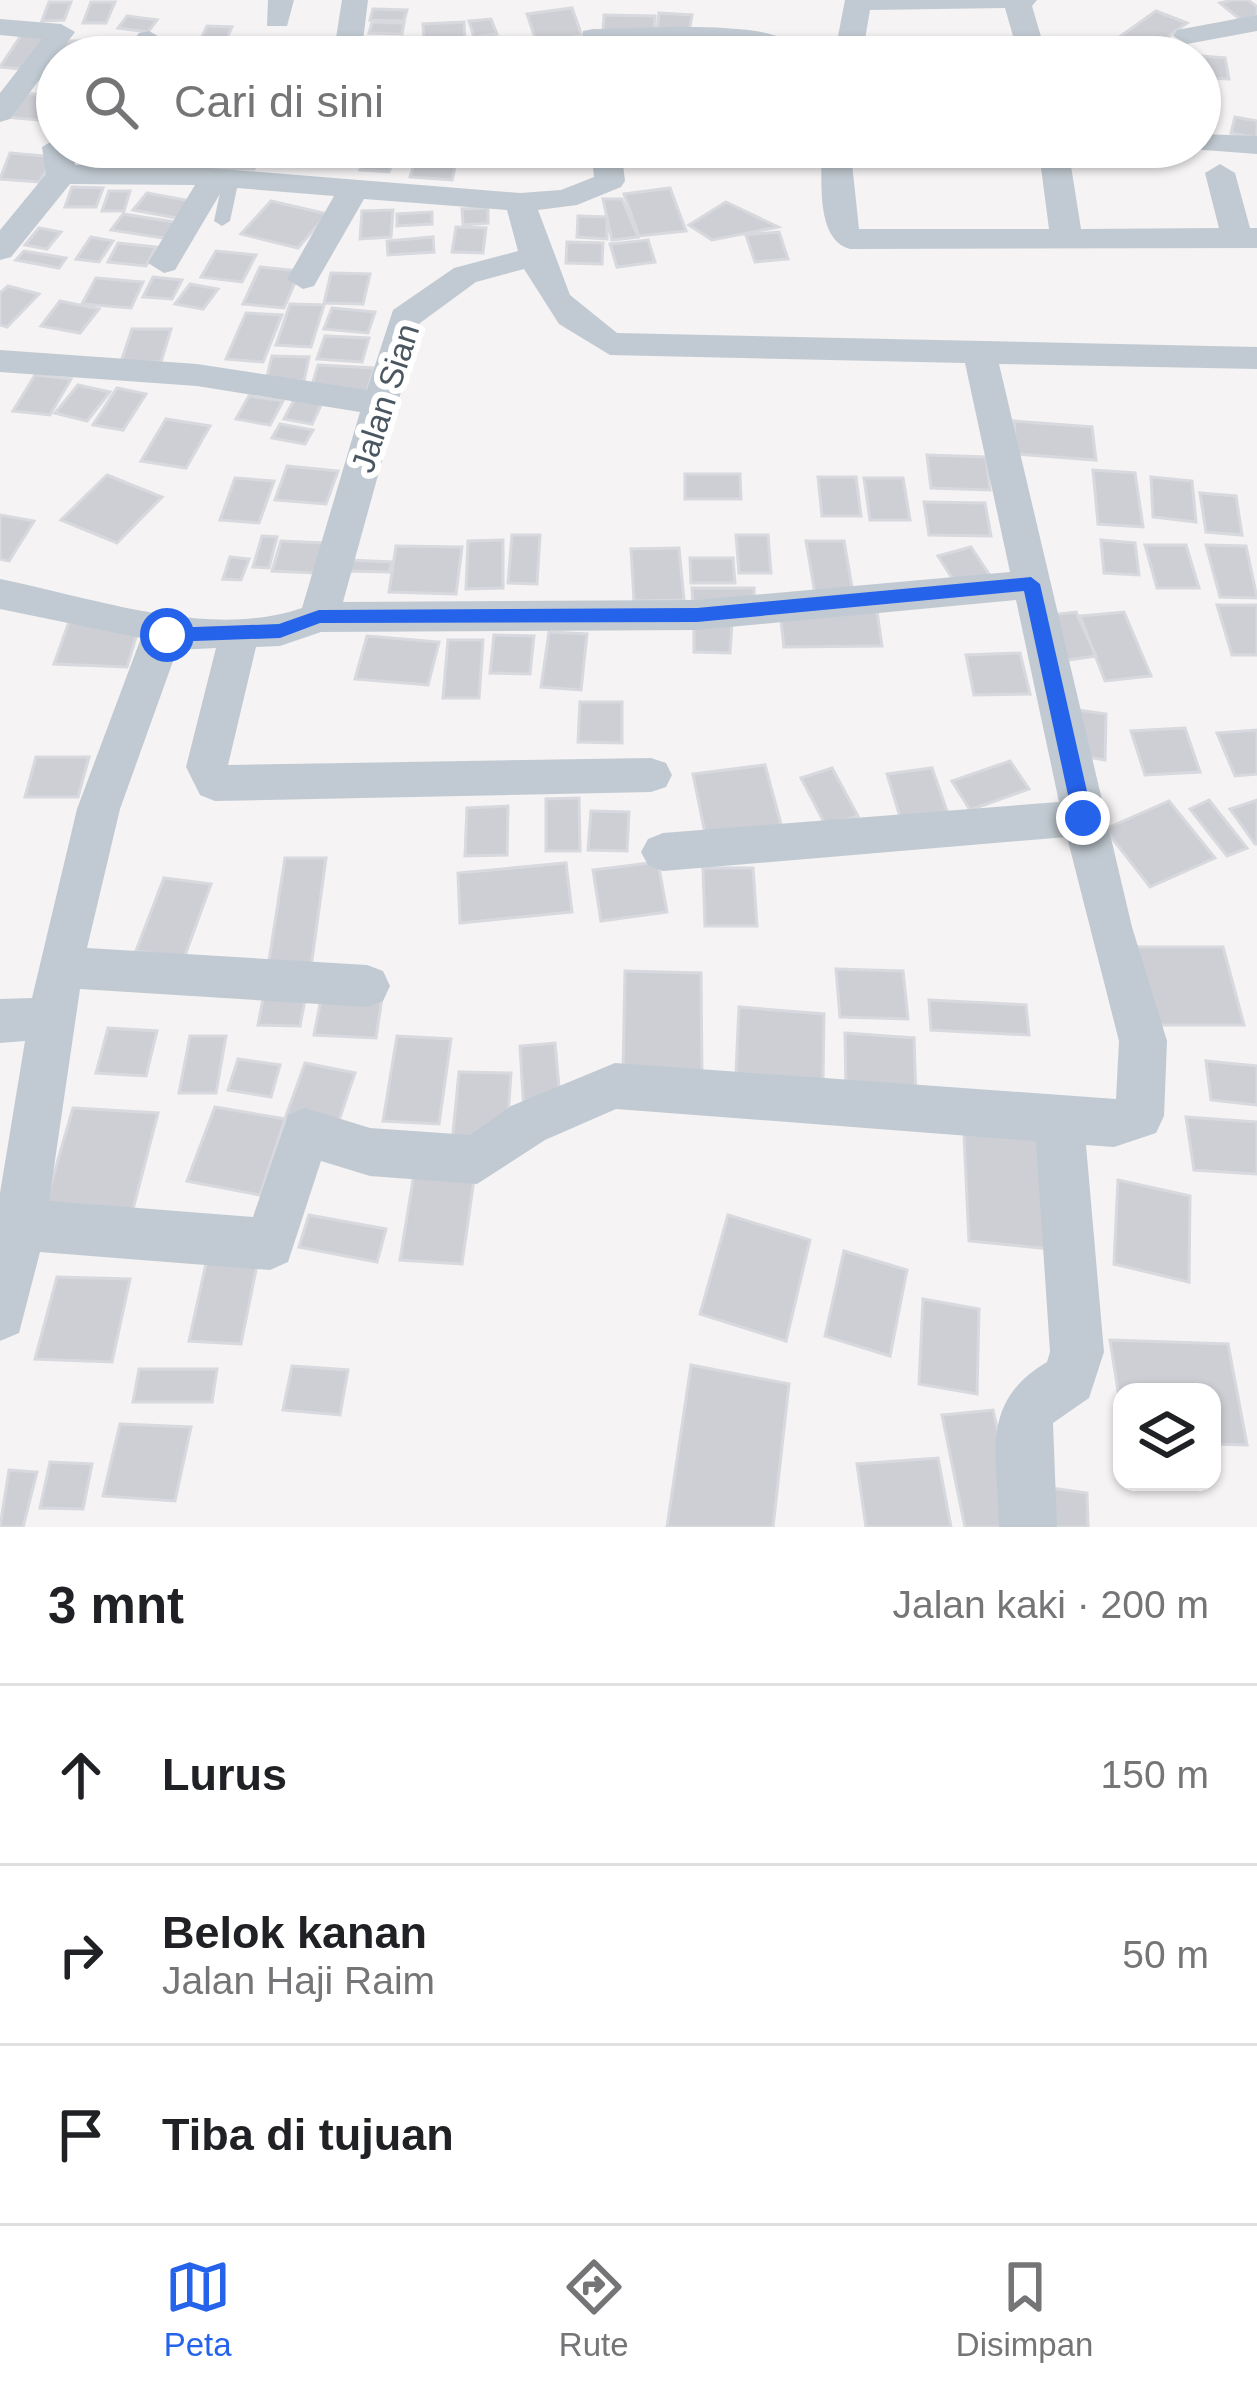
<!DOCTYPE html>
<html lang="id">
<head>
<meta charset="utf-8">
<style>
  body { margin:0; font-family:Arial,sans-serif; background:#f2f2f2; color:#202124 }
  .controls { position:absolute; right:36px; bottom:36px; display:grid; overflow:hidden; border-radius:24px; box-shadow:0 3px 9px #0004 }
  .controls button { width:108px; height:108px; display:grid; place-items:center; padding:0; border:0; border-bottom:3px solid #e0e0e0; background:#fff; color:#202124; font:60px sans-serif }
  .stop { position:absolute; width:36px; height:36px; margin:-27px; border:9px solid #2563eb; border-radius:50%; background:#fff }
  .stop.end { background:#2563eb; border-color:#fff; box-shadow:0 3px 12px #0008 }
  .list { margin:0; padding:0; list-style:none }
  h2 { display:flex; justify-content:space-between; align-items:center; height:156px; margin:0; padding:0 48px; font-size:51px }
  h2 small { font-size:39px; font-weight:400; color:#757577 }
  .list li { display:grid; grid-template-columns:78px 1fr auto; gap:36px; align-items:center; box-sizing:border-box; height:180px; padding:0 48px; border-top:3px solid #e0e0e0 }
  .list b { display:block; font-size:45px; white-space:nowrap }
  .list p { margin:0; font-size:39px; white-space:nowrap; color:#757577 }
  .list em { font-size:39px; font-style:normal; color:#757577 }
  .icon { flex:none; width:66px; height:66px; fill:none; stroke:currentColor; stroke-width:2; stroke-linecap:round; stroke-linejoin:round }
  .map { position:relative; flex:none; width:1257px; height:1527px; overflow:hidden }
  .search { position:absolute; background:#fff; box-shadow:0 3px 9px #0004; left:36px; right:36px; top:36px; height:132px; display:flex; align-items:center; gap:30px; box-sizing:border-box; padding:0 42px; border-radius:66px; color:#757577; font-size:45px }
  .sheet { height:696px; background:#fff }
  nav { display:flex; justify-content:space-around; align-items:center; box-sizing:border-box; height:168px; border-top:3px solid #e0e0e0; background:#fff; font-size:33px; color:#757577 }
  nav a { display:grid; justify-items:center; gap:6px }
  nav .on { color:#2563eb }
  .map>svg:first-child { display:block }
  .building { fill:#cdcfd5; stroke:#d7d9de; stroke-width:3 }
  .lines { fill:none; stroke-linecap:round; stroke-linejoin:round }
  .service { fill:#c1cad2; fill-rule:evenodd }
  .minor { fill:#c1cad2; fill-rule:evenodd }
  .route { fill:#2563eb }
  .labels { text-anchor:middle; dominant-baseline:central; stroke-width:12; stroke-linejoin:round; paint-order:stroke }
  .street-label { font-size:33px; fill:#4a5661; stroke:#fff }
</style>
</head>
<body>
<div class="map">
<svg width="1257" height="1527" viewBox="0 0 1257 1527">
  <rect width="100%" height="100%" fill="#f5f3f3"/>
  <!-- building -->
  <path class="building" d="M1232,0h16l9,7v9l-16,4 -21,-17z
    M49,2h22l-7,18 -22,1z
    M91,2h24l-9,21h-23z
    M572,8l10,28 -46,5 -9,-27z
    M373,9l34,1 -3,11 -34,-1z
    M1156,11l31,12 -38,28 -31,-13z
    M659,13l33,2 -3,17 -32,-2z
    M604,15l51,1 -1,18 -51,-1z
    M127,16l30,4 -9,12 -30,-4z
    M491,19l6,15 -23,3 -5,-16z
    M372,22l32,1 -2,11 -33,-1z
    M464,22l1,19 -41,2 -1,-19z
    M207,26l25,1 -10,21 -25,-1z
    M22,34l33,2 -24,34 -31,-3z
    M65,41h30l-6,16h-32z
    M1201,56l24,2 4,21 -24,-1z
    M21,93l34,3 -17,24 -33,-3z
    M1235,117l22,4v17l-26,-5z
    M280,147h82l-2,12h-83z
    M369,148l29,3 -9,21 -29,-2z
    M205,151l55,1 -6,17 -55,-1z
    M418,152l40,3 -6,25 -42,-3z
    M10,153l45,4 -16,25 -39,-3z
    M72,187l31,1 -7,19h-31z
    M670,188l16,43 -47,5 -15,-42z
    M109,191h21l-6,20h-22z
    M147,193l49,9 -13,17 -50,-9z
    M603,199h19l16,38 -26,3z
    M271,201l56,13 -29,34 -57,-14z
    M726,202l52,25 -66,13 -23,-15z
    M488,208v15l-25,2 -1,-16z
    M393,210l-2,27 -31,2 2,-28z
    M432,212v12l-35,2v-12z
    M123,214l57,9 -10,16 -59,-9z
    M578,216l29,1v22l-30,-2z
    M456,227l30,1 -3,25 -31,-1z
    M39,228l22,4 -14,17 -22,-4z
    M779,232l9,27 -33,3 -9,-27z
    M91,237l22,4 -14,21 -23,-3z
    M433,237l1,15 -46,3 -1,-14z
    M648,240l7,22 -38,5 -7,-23z
    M567,242l36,1 -1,21 -36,-1z
    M118,243l38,4 -10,19 -38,-4z
    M24,251l42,7 -7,10 -43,-8z
    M216,251l40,4 -14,27 -41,-5z
    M260,267l40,4 -16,37 -41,-4z
    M331,273l39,1 -7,30 -39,-1z
    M153,277l29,3 -10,19 -29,-2z
    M96,278l47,4 -12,26 -49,-4z
    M190,284l28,5 -15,20 -28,-5z
    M8,286l31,8 -32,33 -7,-2v-32z
    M60,301l39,8 -19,24 -39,-7z
    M290,304l34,1 -13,42 -35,-2z
    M332,308l43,4 -7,21 -44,-4z
    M246,313l36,2 -19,47 -37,-3z
    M132,329h39l-10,33h-40z
    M325,336l44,2 -7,24 -45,-3z
    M272,356l37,1 -5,24h-38z
    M318,365l56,3 -8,27 -56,-3z
    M35,375l36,4 -21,36 -37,-4z
    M78,385l32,7 -23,29 -32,-8z
    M117,388l29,6 -23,36 -30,-5z
    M249,396l34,5 -13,24 -34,-6z
    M294,400l28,3 -10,21 -28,-5z
    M166,419l44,7 -24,42 -45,-7z
    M1014,421l78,6 4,33 -80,-6z
    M280,424l33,6 -8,14 -33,-6z
    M927,455l59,2 4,33 -59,-2z
    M287,466l51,5 -12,33 -51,-4z
    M1093,470l42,3 8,54 -45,-3z
    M685,474h55l1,25h-56z
    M107,475l55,22 -45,46 -56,-23z
    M818,477h38l5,39h-39z
    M1151,477l41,4 4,41 -43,-5z
    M235,478l39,3 -15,42 -39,-3z
    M864,478h39l7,42h-40z
    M1200,493l36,3 6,39 -36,-3z
    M924,502l61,1 6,33 -62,-1z
    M0,515l34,6 -25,40 -9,-2z
    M512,535h28l-3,49 -29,-1z
    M736,535h32l3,38h-32z
    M262,536l15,1 -8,31 -16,-1z
    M503,540v48l-37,1 2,-48z
    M1101,540l34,3 4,32 -35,-2z
    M281,541l42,2 -7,30 -44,-2z
    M806,541h38l9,52 -38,1z
    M1145,545h41l13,43h-42z
    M1206,545l40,1 11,52 -37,-1z
    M396,546l66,1 -6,47 -67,-2z
    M971,547l22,33 -34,9 -21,-33z
    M679,548l5,52 -50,1 -3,-52z
    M230,557l19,2 -8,21 -18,-1z
    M690,558h43l2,25h-44z
    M347,560l45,2 -3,10 -44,-1z
    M692,588h62l1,21h-62z
    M1217,605h40v50h-25z
    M780,612h97l5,34 -98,1z
    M1076,612l20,44 -35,5 -19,-45z
    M1124,612l27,64 -46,5 -25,-65z
    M694,621l38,2 -2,30 -36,-1z
    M69,622l71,2 -13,43 -73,-3z
    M549,632l38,2 -6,56 -40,-3z
    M494,635l40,1 -4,38 -40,-1z
    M367,636l72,6 -11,43 -73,-6z
    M448,640h35l-4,58h-36z
    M1020,653l10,41 -56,1 -8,-40z
    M580,702h42v41l-44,-1z
    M1071,709l35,5 -1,46 -35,-6z
    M1185,728l15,44 -55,3 -14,-44z
    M1257,730v44l-22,2 -18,-43z
    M36,757h53l-11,40h-53z
    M1010,761l19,28 -59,21 -18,-29z
    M765,765l17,63 -76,10 -13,-64z
    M832,768l26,48 -32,10 -25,-48z
    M932,768l16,46 -47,6 -14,-46z
    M579,798l1,53h-34v-52z
    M1209,800l38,48 -20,8 -37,-47z
    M1257,800v44h-2l-25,-35z
    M1169,801l46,57 -65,29 -45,-58z
    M508,806l-1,49 -42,1 2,-48z
    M591,811l38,1 -2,39 -39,-1z
    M285,858h41l-15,109h-43z
    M658,862l9,50 -66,9 -8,-51z
    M566,863l6,49 -112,11 -2,-50z
    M703,868h50l4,58h-52z
    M164,878l47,6 -27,74 -48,-7z
    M1133,947h90l21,78h-93z
    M836,969l67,2 5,48 -68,-2z
    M625,971l76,2 1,104 -79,-2z
    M266,983l42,1 -8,42 -42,-1z
    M323,989l60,2 -7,47 -62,-3z
    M929,1000l97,5 3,30 -98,-5z
    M739,1007l85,7 -1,66 -87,-7z
    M108,1028l49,3 -11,45 -50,-3z
    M845,1033l69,5 2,62 -70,-4z
    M190,1036h36l-10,57h-37z
    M397,1036l54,3 -12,85 -56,-3z
    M555,1043l6,66 -37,4 -4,-67z
    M238,1059l42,6 -9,32 -43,-7z
    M1206,1061l51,5v39l-46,-5z
    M305,1063l50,10 -19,56 -51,-10z
    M459,1072l52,1 -5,71 -54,-1z
    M215,1107l70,12 -25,76 -73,-14z
    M73,1108l85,5 -26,100 -88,-5z
    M963,1114l88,8 10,128 -92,-9z
    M1186,1117l71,5v52l-63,-4z
    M416,1161l60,4 -14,99 -62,-4z
    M1118,1180l72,16 -1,86 -75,-18z
    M309,1215l77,14 -9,33 -78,-15z
    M728,1215l82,25 -24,101 -86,-27z
    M211,1241l50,4 -20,99 -52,-3z
    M844,1251l63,19 -17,86 -65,-20z
    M57,1277l73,2 -18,83 -77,-3z
    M923,1299l56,10 -2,85 -58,-10z
    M1110,1340l118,4 19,101 -35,-1v-52h-90v24z
    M691,1365l98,19 -16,143h-106z
    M292,1366l56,4 -8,45 -57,-5z
    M139,1369h78l-5,33h-79z
    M993,1410l26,117h-54l-23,-112z
    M120,1424l71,3 -16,74 -72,-5z
    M938,1458l13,69h-85l-9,-63z
    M50,1462l42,2 -9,45 -43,-1z
    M9,1470l28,2 -14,55h-23z
    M1044,1487l43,6 1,34h-40z"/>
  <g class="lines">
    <!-- service -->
    <path class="service" d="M231,174l8,5 -9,42 -8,5 -8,-5 9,-42z"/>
    <!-- minor -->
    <path class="minor" d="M268,0h26l-7,26h-20z
      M342,0h26l-7,57h-28z
      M845,0h192l-5,6 15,51h-28l-14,-49 -135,2 -8,47h-28z
      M1257,15v16l-70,13 -14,-8 4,-6z
      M0,19l61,5 14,8 -65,87 -10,3v-29l42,-54 -42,-4z
      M593,29c40,0 173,-10 199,15l-14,8 -66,-7h-106l3,5 -9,7h-122l-5,-6 14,-8 96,-1v-11z
      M149,31l14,8 -14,18h-28l18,-24z
      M1200,134l57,2v18l-67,-5 10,-2z
      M57,138v9h15l3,18 73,-2 372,30 41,-3 33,-13 -3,-30h30l4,34 -4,6 -44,18 -39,5 32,85 47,38 640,14v22l-258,-5 133,563 35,114 -3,75 -8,17 -42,14 -28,-2 18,207 -15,46 -36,25 4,104h-58c-1,-71 -21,-124 48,-165l3,-10 -14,-211 -420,-32 -71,31 -68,44 -107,-8 -49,-15 -33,101 -18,8 -230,-18 -21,81 -19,8v-148l25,-152 -25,2v-44l32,-1 45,-189 64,-171 -141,-29v-30c94,19 210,61 302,29l58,-196 -163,-26 -197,-14v-22l197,14 170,26 26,-80 61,-42 64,-17 -11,-41 -143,-11 -50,87 -11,3 -16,-10 47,-83 -110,-9 -49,83 -11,3 -16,-10 47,-78 -125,-1 -59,73 -11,3v-30l46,-56 -4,-27zM524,269l35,55 51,31 355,8 45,209 -313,28 -354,2 77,-279 56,-41zM1016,600l43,202 -396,31 -15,6 -7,13 7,13 15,6 404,-34 52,204 -3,58 -501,-36 -104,43 -41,29 -100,-7 -65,-20 -17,7 -35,102 -204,-16 31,-212 287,18 16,-6 7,-15 -7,-15 -16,-6 -280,-17 33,-139 57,-159 39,-2 -30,119 14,28 15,6 436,-9 15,-5 6,-12 -6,-12 -15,-5 -423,7 28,-118 24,-1 41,-14 376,-2z
      M821,147h247l13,82 138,-1 -14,-55 15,-9 15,9 15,55h7v20l-407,1c-36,-10 -27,-72 -29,-102zM851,154l189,6 9,69h-190z"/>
  </g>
  <!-- route -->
  <path class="route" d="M1031,577l9,7 53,234 -10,9 -10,-9 -49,-227 -327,31 -377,1 -40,15 -113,4 -9,-7 9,-7 112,-4 40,-14 378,-2z"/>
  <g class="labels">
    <!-- street labels -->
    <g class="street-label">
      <text transform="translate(385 398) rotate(-72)">Jalan Sian</text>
    </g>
  </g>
</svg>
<div class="controls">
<button><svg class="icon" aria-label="layers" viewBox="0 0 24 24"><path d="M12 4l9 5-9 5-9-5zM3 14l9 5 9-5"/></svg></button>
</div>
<div class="stop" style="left:167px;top:635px"></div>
<div class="stop end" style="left:1083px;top:818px"></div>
<div class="search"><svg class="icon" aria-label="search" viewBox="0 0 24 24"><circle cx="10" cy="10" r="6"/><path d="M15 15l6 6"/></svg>Cari di sini</div>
</div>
<section class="sheet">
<h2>3 mnt<small>Jalan kaki · 200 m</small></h2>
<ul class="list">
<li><svg class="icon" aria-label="ahead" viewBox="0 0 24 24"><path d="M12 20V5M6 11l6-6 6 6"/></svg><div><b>Lurus</b></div><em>150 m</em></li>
<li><svg class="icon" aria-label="right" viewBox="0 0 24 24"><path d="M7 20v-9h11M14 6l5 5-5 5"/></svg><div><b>Belok kanan</b><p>Jalan Haji Raim</p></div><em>50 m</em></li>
<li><svg class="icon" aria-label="arrive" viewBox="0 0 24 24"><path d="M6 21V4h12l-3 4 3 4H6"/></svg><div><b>Tiba di tujuan</b></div></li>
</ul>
</section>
<nav>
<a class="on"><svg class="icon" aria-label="map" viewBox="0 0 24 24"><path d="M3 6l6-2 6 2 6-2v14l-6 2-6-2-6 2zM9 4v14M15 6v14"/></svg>Peta</a>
<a><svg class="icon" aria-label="directions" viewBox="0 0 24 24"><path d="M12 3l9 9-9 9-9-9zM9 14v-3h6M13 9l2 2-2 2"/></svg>Rute</a>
<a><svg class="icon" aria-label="saved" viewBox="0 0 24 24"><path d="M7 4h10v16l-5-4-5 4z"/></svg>Disimpan</a>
</nav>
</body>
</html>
